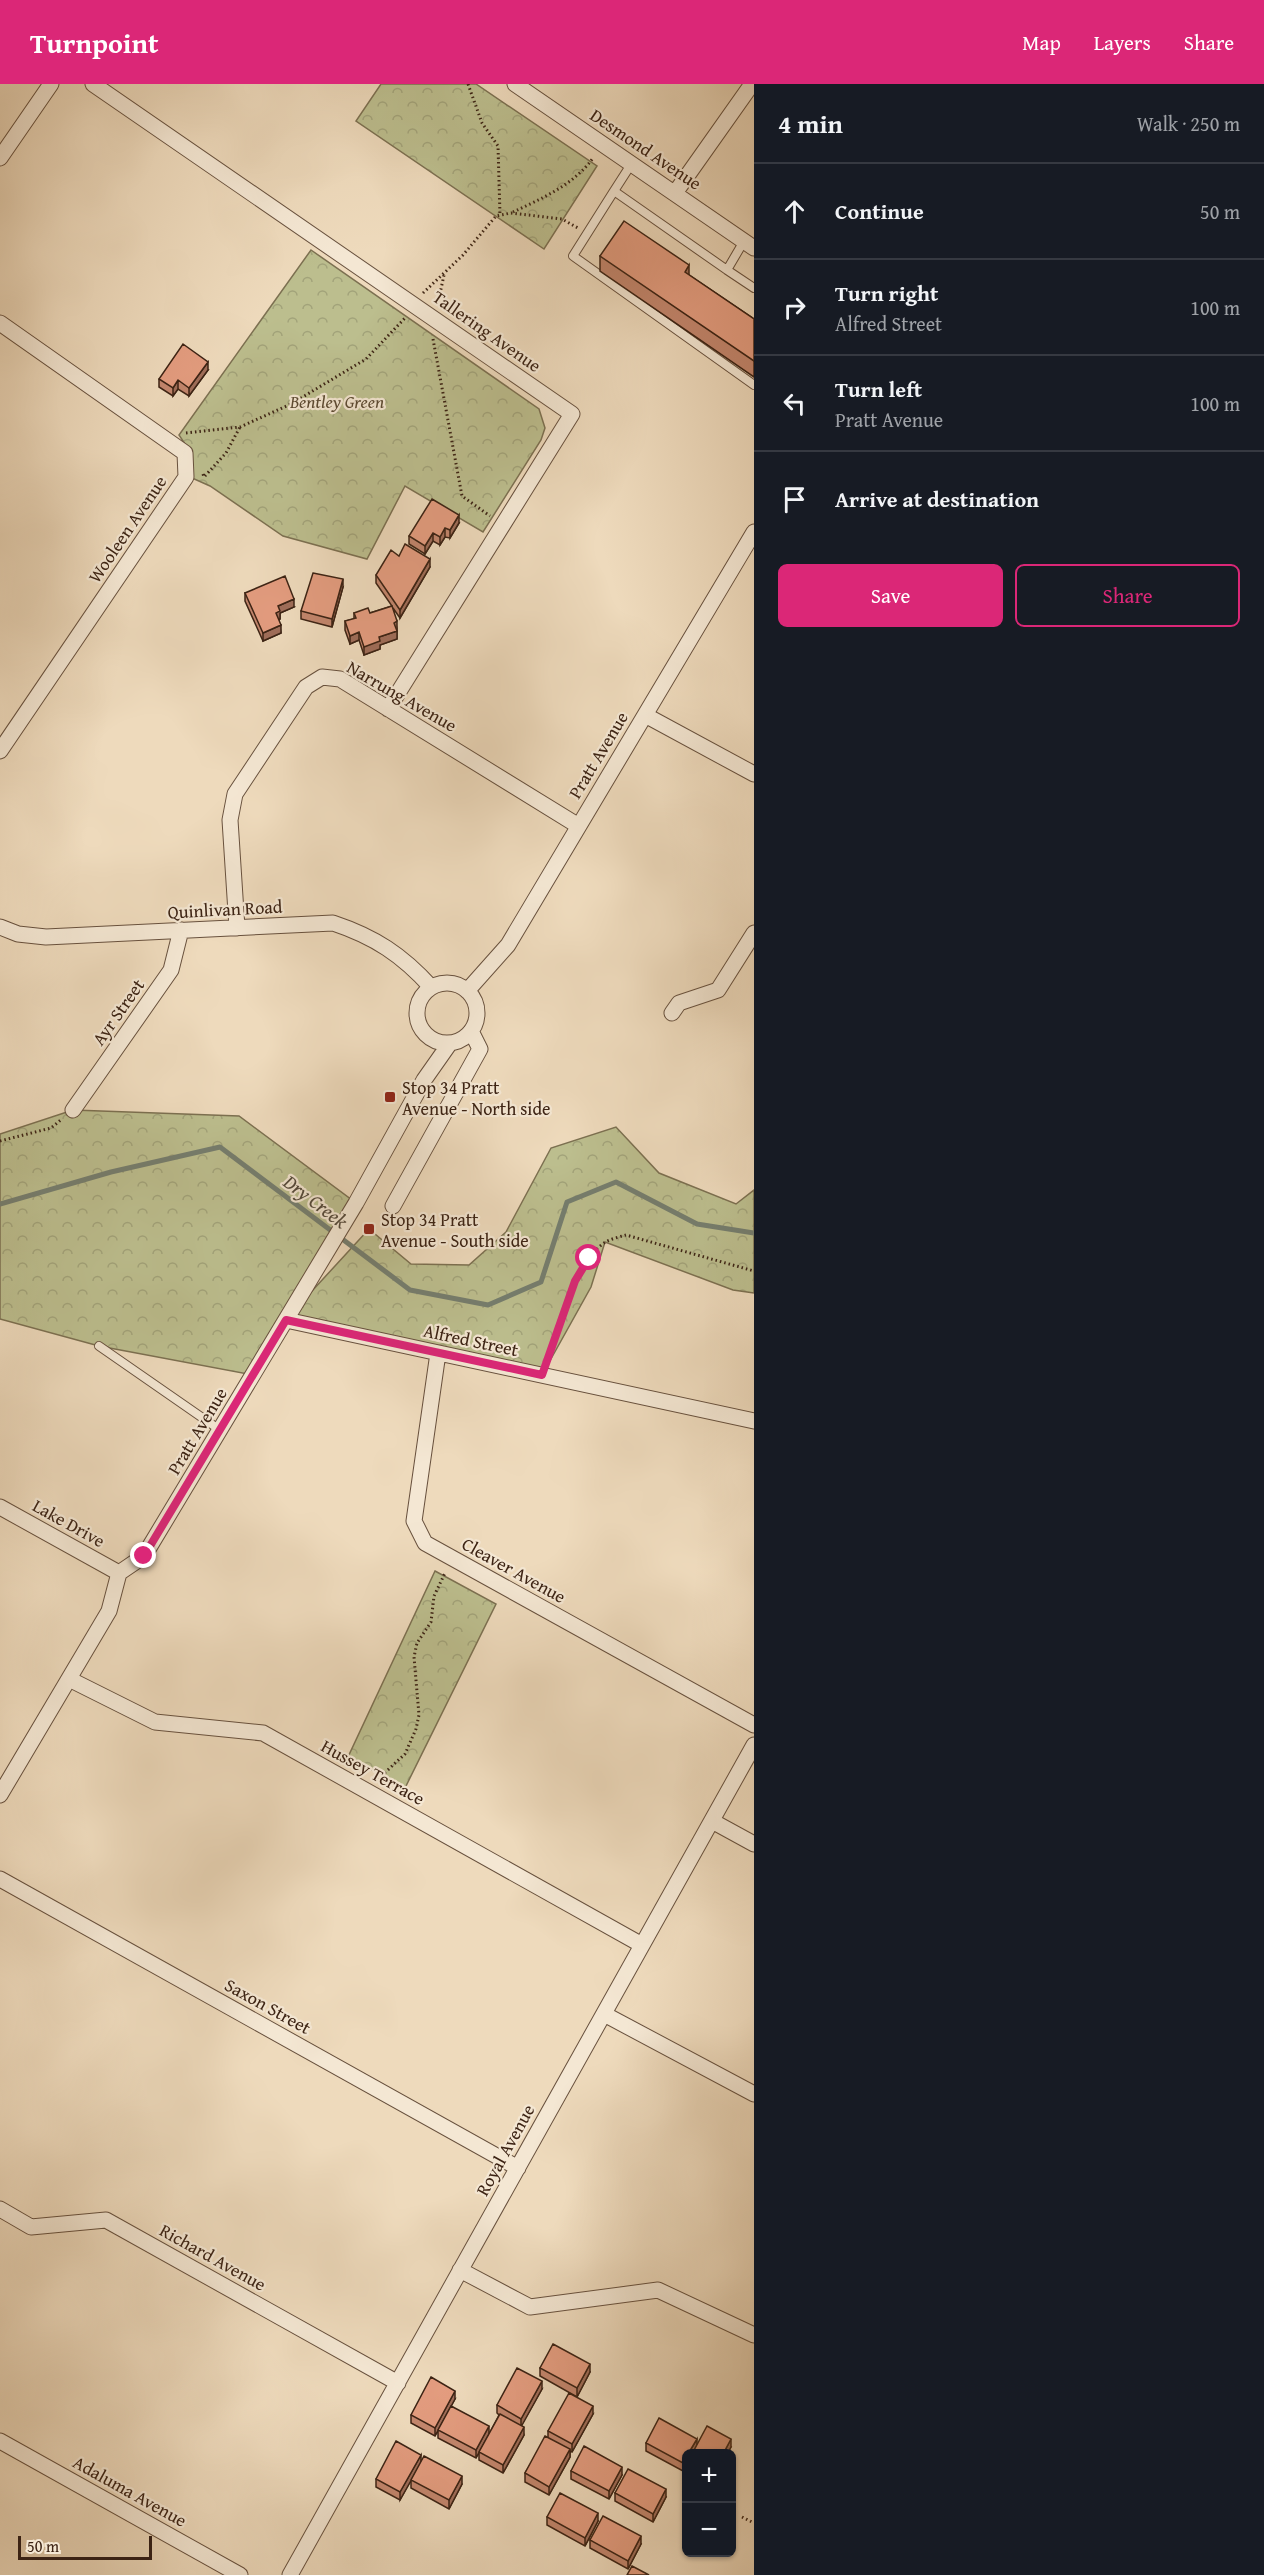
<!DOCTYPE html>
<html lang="en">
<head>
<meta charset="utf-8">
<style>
  body { margin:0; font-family:"Gentium Book Plus",serif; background:#242831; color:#f1f3f6 }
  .controls { position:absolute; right:18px; bottom:18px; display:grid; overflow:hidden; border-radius:9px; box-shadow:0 2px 4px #0004 }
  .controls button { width:54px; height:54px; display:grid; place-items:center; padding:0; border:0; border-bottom:2px solid #363941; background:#171b24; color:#f1f3f6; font:30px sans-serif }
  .scale { position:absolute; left:18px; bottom:15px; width:134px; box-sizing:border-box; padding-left:6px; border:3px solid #3c2314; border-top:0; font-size:16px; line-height:21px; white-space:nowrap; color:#3c2314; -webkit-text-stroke:4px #f4e7d3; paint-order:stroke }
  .stop { position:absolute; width:18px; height:18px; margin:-14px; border:4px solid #db2777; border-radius:50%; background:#fff }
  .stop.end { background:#db2777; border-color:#fff; box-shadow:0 2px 6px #0008 }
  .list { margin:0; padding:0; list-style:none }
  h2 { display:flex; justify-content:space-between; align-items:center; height:78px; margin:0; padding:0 24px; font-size:26px }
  h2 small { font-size:20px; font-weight:400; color:#9ea1a6 }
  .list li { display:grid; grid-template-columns:39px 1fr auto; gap:18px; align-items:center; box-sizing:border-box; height:96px; padding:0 24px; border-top:2px solid #363941 }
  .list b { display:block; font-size:22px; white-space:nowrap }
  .list p { margin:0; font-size:20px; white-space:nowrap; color:#9ea1a6 }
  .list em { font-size:20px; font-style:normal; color:#9ea1a6 }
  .actions { display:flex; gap:12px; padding:18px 24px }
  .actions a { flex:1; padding:14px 0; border:2px solid #db2777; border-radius:9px; text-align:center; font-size:21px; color:#db2777 }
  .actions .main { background:#db2777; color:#fff }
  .icon { flex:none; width:33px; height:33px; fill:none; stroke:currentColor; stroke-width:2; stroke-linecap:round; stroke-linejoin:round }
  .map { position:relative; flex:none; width:754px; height:2491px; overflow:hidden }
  header { display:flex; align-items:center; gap:36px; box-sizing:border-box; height:84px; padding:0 30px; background:#db2777; color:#fff }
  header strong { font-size:28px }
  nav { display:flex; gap:33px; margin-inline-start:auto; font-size:21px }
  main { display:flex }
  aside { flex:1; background:#171b24 }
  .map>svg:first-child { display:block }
  .forest { fill:url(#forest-crowns); stroke:#7c7051; stroke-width:1.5 }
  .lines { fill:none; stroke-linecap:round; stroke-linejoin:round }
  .stream { stroke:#757e6f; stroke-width:5 }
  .service-casing { stroke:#68513e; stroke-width:10 }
  .minor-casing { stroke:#68513e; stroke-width:17 }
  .path { stroke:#3c2314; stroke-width:3; stroke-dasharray:1.5 3; stroke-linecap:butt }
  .service { stroke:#f4e7d3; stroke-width:8 }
  .minor { stroke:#f4e7d3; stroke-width:15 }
  .wall { fill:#c3866d; stroke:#3c2314; stroke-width:1.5 }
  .shaded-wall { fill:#9f6d59; stroke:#3c2314; stroke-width:1.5 }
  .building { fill:#e39c7f; stroke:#3c2314; stroke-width:1.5 }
  .route { stroke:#db2777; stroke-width:8 }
  .poi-dot { fill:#8f2418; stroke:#f4e7d3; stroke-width:2 }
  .labels { text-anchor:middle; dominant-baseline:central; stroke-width:4.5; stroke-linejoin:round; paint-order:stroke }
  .street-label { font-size:18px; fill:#3c2314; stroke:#f4e7d3 }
  .park-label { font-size:18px; font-style:italic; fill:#5c4a32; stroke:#f4e7d3 }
  .poi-label { font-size:18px; fill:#3c2314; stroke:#f4e7d3; text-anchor:start }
  .water-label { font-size:20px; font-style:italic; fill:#54493a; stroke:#f4e7d3 }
</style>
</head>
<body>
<header>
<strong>Turnpoint</strong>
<nav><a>Map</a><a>Layers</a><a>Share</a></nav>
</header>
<main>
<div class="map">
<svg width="754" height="2491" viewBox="0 0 754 2491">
  <defs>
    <pattern id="forest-crowns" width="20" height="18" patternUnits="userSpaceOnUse" patternTransform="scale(1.5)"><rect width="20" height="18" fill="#bcbe8e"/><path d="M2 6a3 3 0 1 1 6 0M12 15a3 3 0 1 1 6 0" fill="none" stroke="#a2a37a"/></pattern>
  </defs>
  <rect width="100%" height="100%" fill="#eedabc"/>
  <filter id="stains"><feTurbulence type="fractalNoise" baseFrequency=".00333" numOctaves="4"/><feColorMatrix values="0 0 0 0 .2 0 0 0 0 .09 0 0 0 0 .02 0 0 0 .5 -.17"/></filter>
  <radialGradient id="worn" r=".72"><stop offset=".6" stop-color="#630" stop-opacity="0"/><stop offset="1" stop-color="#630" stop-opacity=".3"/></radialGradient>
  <!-- forest -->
  <path class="forest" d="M381,0h95l121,82 -53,83 -188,-128z
    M311,166l228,159 6,19 -4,12 -58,92 -78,-46 -38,73 -84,-23 -73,-50 -18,-8 -3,-28 -10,-15z
    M73,1026l166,6 117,87 -67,113 80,-87 42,35 58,1 37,-33 45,-84 65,-21 43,46 77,31 18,-14v103l-21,-3 -128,-48 -14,45 -49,88 -255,-55 -34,55 -154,-29 -99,-27v-185z
    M435,1487l61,33 -91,184 -57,-31z"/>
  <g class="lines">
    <!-- stream -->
    <path class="stream" d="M0,1120l111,-32 109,-25 190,143 78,15 53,-23 26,-80 49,-20 81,42 57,9"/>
    <defs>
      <path id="service" d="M632,79l-18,28 113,79
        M614,107l-41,65 181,129
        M744,157l-17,29 27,18
        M99,1262l121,84"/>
      <path id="minor" d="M93,0l479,330 -184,295
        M515,0l239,164
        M0,74l51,-74
        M675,109l77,-109
        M0,239l185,130 1,24 -186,274
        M645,631l109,59
        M0,843l18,7 28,3 287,-14c42,14 69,32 98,64
        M237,844l-7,-108 5,-26 71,-107 16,-10 18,2 237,146
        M417 929a30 30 0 1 1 60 0a30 30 0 1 1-60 0Z
        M467,907l41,-46 246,-413
        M672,929l7,-10 39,-13 36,-57
        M73,1026l98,-140 10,-40
        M393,1122l87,-157 -9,-18
        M286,1236l468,101
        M438,1269l-24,168 11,22 329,182
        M0,1423l119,66
        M69,1595l86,43 108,11 379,212
        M0,1711l109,-184 10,-38 25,-17 212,-353 68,-123 26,-37
        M712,1737l42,23
        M0,1795l518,289
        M604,1930l150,80
        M0,2125l31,18 75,-7 292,163
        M460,2186l70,37 128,-17 96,45
        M0,2357l240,134
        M290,2491l464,-830"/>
    </defs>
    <!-- service casing -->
    <use href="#service" class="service-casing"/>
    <!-- minor casing -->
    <use href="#minor" class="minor-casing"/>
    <!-- path -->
    <path class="path" d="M468,0l14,39 16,23 2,69
      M513,128c28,-13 62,-28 80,-54
      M423,209l40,-38 33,-39 15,-3 51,6 16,9
      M438,219l6,-28
      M433,255l29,157 28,20
      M186,349l54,-6 51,-23 75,-45 39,-41
      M203,390l1,3 22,-24 14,-26
      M0,1057l51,-13 11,-9
      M548,1275c13,-37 22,-92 56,-116 6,-4 15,-6 22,-8l128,36
      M378,1695l27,-25 11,-25 3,-14 -5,-58 3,-14 14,-21 3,-26 11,-23
      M742,2433l12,6"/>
    <!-- service -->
    <use href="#service" class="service"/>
    <!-- minor -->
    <use href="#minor" class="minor"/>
  </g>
  <!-- wall -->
  <path class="wall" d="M600,172l89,19 65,44v58l-154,-106z
    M208,286l-19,26 -11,-7 -5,7 -14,-9v-8z
    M459,439l-9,15 -5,-1 -5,8 -7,-4 -8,13 -16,-10v-8z
    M399,472l31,11 -30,51 -7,-10 4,21v10l-17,6v4l-16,6 -5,-15 -9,4 -5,-14v-9l9,-2v-6h16l22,-7 -16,-23v-8z
    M343,503l-11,40 -31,-8v-8z
    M245,509l49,14 -14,6v6l-1,1 2,13 -18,8 -18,-40z
    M540,2284l50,4 -13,25 -37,-21z
    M542,2305l-21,37 3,9 -21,38 -24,-13v-8l-3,6 -38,-20v-8l-3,6 -24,-13v-8l44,-16 -4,7 38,28 10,-19 -2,-2v-8z
    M593,2330l-21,38 -2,-1v6l-21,38 -24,-13v-9l23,-36v-6z
    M646,2359l51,1 34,3 -4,7h-40v18l-1,-6 -3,5 -37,-20z
    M421,2378l41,22 -13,25 -38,-21v-8l-11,20 -24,-13v-8z
    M571,2387l51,4 -13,24 -38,-20z
    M615,2409l51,4 -13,25 -38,-21z
    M547,2433l51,4 -13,25 -38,-21z
    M590,2456l51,4 -13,25 -38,-21z"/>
  <!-- shaded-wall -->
  <path class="shaded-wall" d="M689,181v16l-4,-9z
    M208,278v8l-19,26v-8z
    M178,296v9l-5,7v-8z
    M459,431v8l-9,15v-8z
    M445,444v9l-5,8v-8z
    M433,449v8l-8,13v-8z
    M430,475v8l-30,51v-8z
    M343,495v8l-11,40v-8z
    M294,515v8l-14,6v6l-4,2v-8l2,-7z
    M397,537v8l-3,2v-8z
    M281,541v8l-18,8v-8z
    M397,547v8l-17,6v4l-16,6v-8l15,-10z
    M359,548v8l-9,4v-8z
    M590,2280v8l-13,25v-9z
    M542,2297v8l-21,38v-8z
    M455,2307v8l-20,37v-8z
    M593,2322v8l-21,38v-8z
    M489,2342v8l-13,24v-8z
    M524,2343v8l-21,38v-8z
    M697,2355v8l-4,7h-5z
    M731,2355v8l-4,7h-4z
    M570,2365v8l-21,38v-8z
    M421,2371v8l-21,37v-8z
    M687,2373v7l-4,7v-8z
    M622,2383v8l-13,24v-8z
    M462,2392v8l-13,25v-9z
    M666,2405v8l-13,25v-8z
    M598,2429v8l-13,25v-8z
    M641,2452v8l-13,25v-8z"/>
  <!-- building -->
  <path class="building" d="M624,137l65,44 -4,7 69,47v42l-154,-105z
    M183,260l25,18 -19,26 -11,-8 -5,8 -14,-9z
    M432,415l27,16 -9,15 -5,-2 -5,9 -7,-4 -8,13 -16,-10z
    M405,460l25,15 -30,51 -24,-35 15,-25 8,6z
    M313,489l30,6 -11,40 -31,-8z
    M285,492l9,23 -16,7 2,5 -4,2 5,12 -18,8 -18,-40z
    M392,522l5,15 -3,2 3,8 -18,6 1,4 -16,6 -5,-15 -9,4 -5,-15 11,-3 -2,-5 14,-5 2,5z
    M553,2260l37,20 -13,24 -37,-20z
    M517,2284l25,13 -21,38 -24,-14z
    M431,2293l24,14 -20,37 -24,-13z
    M569,2309l24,13 -21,38 -24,-13z
    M451,2322l38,20 -13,24 -38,-20z
    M500,2330l24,13 -21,38 -24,-13z
    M659,2334l38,21 -9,15h-1v3l-4,6 -37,-20z
    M707,2342l24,13 -8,15h-31z
    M545,2352l25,13 -21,38 -24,-14z
    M396,2357l25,14 -21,37 -24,-13z
    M584,2362l38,21 -13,24 -38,-20z
    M424,2372l38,20 -13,24 -38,-20z
    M628,2385l38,20 -13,25 -38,-21z
    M560,2409l38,20 -13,25 -38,-21z
    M603,2432l38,20 -13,25 -38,-21z
    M632,2482l17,9h-22z"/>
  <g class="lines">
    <!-- route -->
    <path class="route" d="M144,1472l142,-236 256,55 33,-94 14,-23"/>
  </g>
  <!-- markers -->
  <g class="poi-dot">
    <rect x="384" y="1007" width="12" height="12" rx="3"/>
    <rect x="363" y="1139" width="12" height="12" rx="3"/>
  </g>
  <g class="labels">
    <!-- street labels -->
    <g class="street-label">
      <text transform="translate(646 65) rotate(34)">Desmond Avenue</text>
      <text transform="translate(487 247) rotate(35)">Tallering Avenue</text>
      <text transform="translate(127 445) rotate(-56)">Wooleen Avenue</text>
      <text transform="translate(402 612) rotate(30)">Narrung Avenue</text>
      <text transform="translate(598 671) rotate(-59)">Pratt Avenue</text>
      <text transform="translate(225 825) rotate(-3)">Quinlivan Road</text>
      <text transform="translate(118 928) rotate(-55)">Ayr Street</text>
      <text transform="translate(471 1256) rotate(12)">Alfred Street</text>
      <text transform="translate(197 1347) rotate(-59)">Pratt Avenue</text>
      <text transform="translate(69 1439) rotate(29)">Lake Drive</text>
      <text transform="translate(514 1486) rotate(29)">Cleaver Avenue</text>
      <text transform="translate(373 1688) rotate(29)">Hussey Terrace</text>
      <text transform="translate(268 1922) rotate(29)">Saxon Street</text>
      <text transform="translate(505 2066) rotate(-61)">Royal Avenue</text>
      <text transform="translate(213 2173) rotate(29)">Richard Avenue</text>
      <text transform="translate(130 2407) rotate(29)">Adaluma Avenue</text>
    </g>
    <!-- park labels -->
    <g class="park-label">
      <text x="337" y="317">Bentley Green</text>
    </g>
    <!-- poi labels -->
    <g class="poi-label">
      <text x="402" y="1003">Stop 34 Pratt<tspan x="402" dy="21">Avenue - North side</tspan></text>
      <text x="381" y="1135">Stop 34 Pratt<tspan x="381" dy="21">Avenue - South side</tspan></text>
    </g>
    <!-- water labels -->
    <g class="water-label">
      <text transform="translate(316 1117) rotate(37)">Dry Creek</text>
    </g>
  </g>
  <rect width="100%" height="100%" filter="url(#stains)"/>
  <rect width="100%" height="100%" fill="url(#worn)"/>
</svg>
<div class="controls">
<button>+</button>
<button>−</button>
</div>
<div class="scale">50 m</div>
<div class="stop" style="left:589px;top:1174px"></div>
<div class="stop end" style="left:144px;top:1472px"></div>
</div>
<aside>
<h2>4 min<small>Walk · 250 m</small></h2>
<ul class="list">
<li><svg class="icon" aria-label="ahead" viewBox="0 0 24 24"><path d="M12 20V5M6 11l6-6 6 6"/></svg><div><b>Continue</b></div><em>50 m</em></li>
<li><svg class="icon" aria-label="right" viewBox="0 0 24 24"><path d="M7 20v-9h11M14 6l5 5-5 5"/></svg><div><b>Turn right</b><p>Alfred Street</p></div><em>100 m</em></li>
<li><svg class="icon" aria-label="left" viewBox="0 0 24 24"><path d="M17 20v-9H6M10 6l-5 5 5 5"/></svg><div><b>Turn left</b><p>Pratt Avenue</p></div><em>100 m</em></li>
<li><svg class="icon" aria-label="arrive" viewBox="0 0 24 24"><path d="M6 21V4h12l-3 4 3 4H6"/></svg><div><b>Arrive at destination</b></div></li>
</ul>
<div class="actions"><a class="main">Save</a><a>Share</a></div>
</aside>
</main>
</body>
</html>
